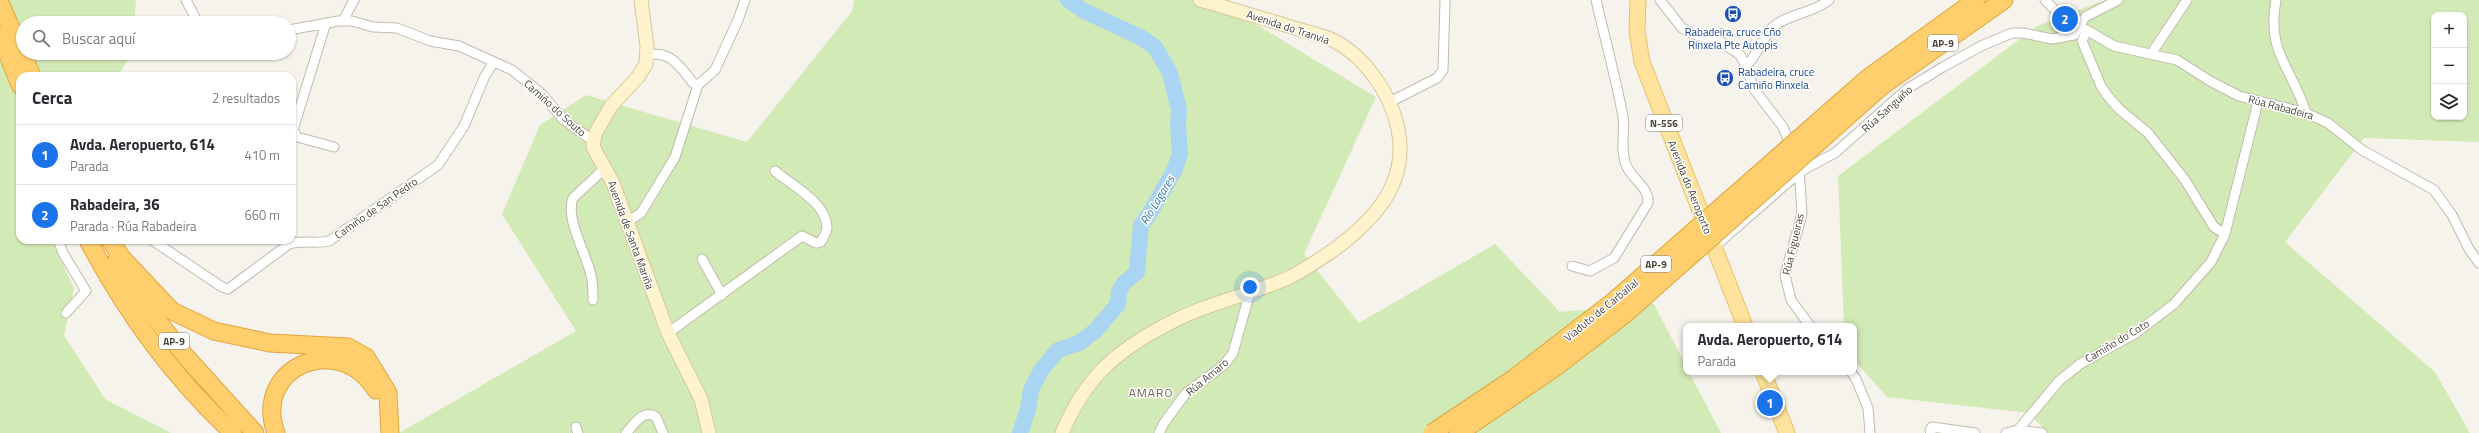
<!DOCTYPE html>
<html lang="es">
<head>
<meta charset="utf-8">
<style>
  body { margin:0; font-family:"Titillium Web",sans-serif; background:#f2f2f3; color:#2b2b33 }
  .controls { position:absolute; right:12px; top:12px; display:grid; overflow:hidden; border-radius:8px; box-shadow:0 1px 3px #0004 }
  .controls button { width:36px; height:36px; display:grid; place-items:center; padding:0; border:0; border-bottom:1px solid #e1e1e2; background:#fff; color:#2b2b33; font:20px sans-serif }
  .you { position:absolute; left:1250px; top:287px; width:14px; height:14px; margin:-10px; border:3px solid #fff; border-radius:50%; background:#1a73e8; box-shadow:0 0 0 6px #1a73e833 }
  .badge { display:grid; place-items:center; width:26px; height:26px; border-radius:50%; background:#1a73e8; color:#fff; font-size:13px; font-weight:700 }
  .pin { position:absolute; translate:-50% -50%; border:2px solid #fff; box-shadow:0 1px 4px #0006 }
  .popup { position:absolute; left:1683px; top:323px; width:174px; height:52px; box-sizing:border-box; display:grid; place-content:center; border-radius:8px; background:#fff; filter:drop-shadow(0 1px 3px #0005); font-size:13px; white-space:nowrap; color:#7c7c81 }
  .popup b { font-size:15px; color:#2b2b33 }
  .popup::after { content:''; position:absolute; left:50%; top:100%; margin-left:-8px; border:8px solid transparent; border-top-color:#fff }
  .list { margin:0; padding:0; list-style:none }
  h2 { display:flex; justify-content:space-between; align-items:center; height:52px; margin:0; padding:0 16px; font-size:17px }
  h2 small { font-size:13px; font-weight:400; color:#7c7c81 }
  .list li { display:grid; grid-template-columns:26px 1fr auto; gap:12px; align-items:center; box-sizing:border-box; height:60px; padding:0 16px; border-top:1px solid #e1e1e2 }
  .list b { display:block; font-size:15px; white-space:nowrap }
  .list p { margin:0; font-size:13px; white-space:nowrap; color:#7c7c81 }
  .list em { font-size:13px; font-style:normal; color:#7c7c81 }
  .icon { flex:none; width:22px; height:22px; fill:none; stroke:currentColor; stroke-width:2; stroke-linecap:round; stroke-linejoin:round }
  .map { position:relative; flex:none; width:2479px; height:433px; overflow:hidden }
  .search { position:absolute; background:#fff; box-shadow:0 1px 3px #0004; left:16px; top:16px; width:280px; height:44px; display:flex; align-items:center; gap:10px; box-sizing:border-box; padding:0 14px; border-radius:22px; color:#7c7c81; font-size:15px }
  .panel { position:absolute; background:#fff; box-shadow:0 1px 3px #0004; left:16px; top:72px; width:280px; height:172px; border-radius:12px }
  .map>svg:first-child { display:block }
  .green { fill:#d2eab5; fill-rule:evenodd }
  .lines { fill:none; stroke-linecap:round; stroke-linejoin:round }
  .river { stroke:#a9d4f2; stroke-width:16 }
  .minor-casing { stroke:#c2bbae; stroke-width:11 }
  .secondary-casing { stroke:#d6c79b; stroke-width:15 }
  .primary-casing { stroke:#e6c16a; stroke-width:17 }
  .motorway-casing { stroke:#e0a43c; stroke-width:19 }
  .minor { stroke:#fff; stroke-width:9 }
  .secondary { stroke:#fff3cd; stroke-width:13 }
  .primary { stroke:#ffe39c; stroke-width:15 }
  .motorway { stroke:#ffcf6e; stroke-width:17 }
  .motorway-bridge-casing { stroke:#e0a43c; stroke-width:19; stroke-linecap:butt }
  .motorway-bridge { stroke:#ffcf6e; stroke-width:17 }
  .labels { text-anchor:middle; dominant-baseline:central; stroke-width:3; stroke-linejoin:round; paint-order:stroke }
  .shield { fill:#fff; stroke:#817c74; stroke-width:1 }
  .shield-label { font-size:10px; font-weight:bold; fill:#4b4439 }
  .street-label { font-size:11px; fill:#4b4439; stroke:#fff }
  .transit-label { font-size:11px; fill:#164399; stroke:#fff }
  .water-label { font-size:12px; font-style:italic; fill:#2e7ab2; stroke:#fff }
  .neighbourhood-label { font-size:12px; letter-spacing:1px; fill:#6e6250; stroke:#fff }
</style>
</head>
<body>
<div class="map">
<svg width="2479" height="433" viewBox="0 0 2479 433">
  <rect width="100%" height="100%" fill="#f6f3ec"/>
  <!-- green -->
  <path class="green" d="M0,0h136l-2,23h-111v30h109l-14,23h-98v48l-4,4 4,14v98h31l23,48 -10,47 41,64 66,34h-171z
    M854,0h362l160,97 -72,157 55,69 136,-79 65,68 94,-8 32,62v6h3l32,61h-1322l177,-102 -74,-117 38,-89 46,-30 161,47 105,-131z
    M2105,0h374v142l-115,-4 -79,104 150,130 35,61h-422l-19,-20 -142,-16 -33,-37v-34h-10l-6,-150 199,-150zM2434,15h30v102h-30z"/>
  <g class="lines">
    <!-- river -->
    <path class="river" d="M1020,433l8,-24 3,-19 11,-21 16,-19 21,-7 16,-12 23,-27 1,-12 5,-9 13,-11 4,-47 9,-12 24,-42 6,-17 -2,-28 1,-16 -9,-37 -15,-26 -15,-10 -56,-26 -16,-11"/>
    <defs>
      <path id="minor" d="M186,0l12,23
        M1660,0l22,28 11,6 30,9 17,12 6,11 8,23 29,38 9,22
        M2045,0l14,14 55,32 63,14 33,21 29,15 67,17 22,10 34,27 72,40 18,25 17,34 10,14
        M2276,0c-10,53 16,67 30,113
        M343,21l11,-21
        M326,23l-33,107 4,7 37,10
        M289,30l49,-9h14l21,6 24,1 33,13 29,5 53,24 29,23 22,26 30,22
        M2087,30l-5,11 19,45 6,9 12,14 29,24 37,47 29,47 11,7
        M2151,54l36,-54
        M648,55c23,-5 32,12 45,28l5,2
        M1746,66c12,-11 16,-28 27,-39 16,-14 39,-13 56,-27
        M1390,102l47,-24 6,-8 2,-70
        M1799,168l3,46 -17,61 6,25 19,26
        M627,222l14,-9 34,-56 23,-72 17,-15 23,-50 7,-20
        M58,240l5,13 23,38 -20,22
        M152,240l70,47 6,2 61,-45c13,-4 27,0 40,-3l109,-76 26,-39 20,-48 9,-15
        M1714,247l87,-76 34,-18 72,-64 36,-22 38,-21 31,-13h11l29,6 22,-4 11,-18 33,-17
        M702,259l20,36
        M1572,266l18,5 24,-13 34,-55c1,-17 -16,-23 -22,-38 -6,-15 -1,-33 -3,-48 -7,-39 -18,-78 -27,-117
        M593,300c0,-9 0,-17 -2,-25 -5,-22 -26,-56 -18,-77l32,-30
        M668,333l134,-97 14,7 5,-1c2,-4 6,-10 6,-15 -1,-25 -36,-42 -52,-56
        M1851,372l5,7 12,29 2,25
        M576,427l2,6
        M2018,430l24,3
        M626,433c8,-8 17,-25 30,-16l7,16
        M1159,433l5,-10 22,-30 38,-28 9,-12 17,-61
        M1931,433l-1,-3 2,-3 43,6
        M2006,433l12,-3 41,-49 21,-17 56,-31 38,-29 37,-42 14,-28 33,-132"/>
      <path id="secondary" d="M641,0l6,46 -1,18 -8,13 -27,29 -16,28 -2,13 20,36 55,150 33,66 8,34
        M1062,433c23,-54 51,-80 102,-107 39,-22 83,-30 124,-48 17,-8 32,-19 47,-29 40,-30 74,-66 63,-120 -7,-36 -35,-76 -70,-91 -13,-5 -29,-8 -43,-13 -28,-8 -56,-17 -85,-25"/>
      <path id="primary" d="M1638,0l-1,31 5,31 103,264
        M1763,372l24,61"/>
      <path id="motorway" d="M0,3l32,73
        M0,35l20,50
        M1868,78l108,-78
        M1882,86l122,-86
        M88,240c37,71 87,139 145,193
        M110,240l12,18 50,53 42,20 56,12 78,4 18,10 22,36 2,40
        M117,260l11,23 59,75 68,75
        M276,433c-24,-66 63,-103 100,-43"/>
    </defs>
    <!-- minor casing -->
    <use href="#minor" class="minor-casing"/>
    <!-- secondary casing -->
    <use href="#secondary" class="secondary-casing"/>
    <!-- primary casing -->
    <use href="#primary" class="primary-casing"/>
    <!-- motorway casing -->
    <use href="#motorway" class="motorway-casing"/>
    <!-- minor -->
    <use href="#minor" class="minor"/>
    <!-- secondary -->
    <use href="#secondary" class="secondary"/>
    <!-- primary -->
    <use href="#primary" class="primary"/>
    <!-- motorway -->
    <use href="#motorway" class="motorway"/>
    <defs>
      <path id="motorway-bridge" d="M1432,433l81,-54 101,-78 254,-223
        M1459,433l94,-64 71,-54 258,-229"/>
    </defs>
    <!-- motorway-bridge casing -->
    <use href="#motorway-bridge" class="motorway-bridge-casing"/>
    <!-- motorway-bridge -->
    <use href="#motorway-bridge" class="motorway-bridge"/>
  </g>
  <!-- icons -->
  <defs>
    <symbol id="bus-disc" viewBox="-11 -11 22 22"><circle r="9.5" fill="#1a4fb4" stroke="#fff"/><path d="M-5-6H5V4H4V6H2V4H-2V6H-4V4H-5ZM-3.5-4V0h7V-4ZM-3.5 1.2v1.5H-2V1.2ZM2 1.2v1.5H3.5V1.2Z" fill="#fff"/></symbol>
  </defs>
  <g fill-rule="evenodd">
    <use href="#bus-disc" x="1723" y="4" width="20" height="20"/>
    <use href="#bus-disc" x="1715" y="68" width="20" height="20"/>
  </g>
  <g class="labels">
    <!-- shield labels -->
    <g class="shield">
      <rect x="1928" y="35" width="30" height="16" rx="3"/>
      <rect x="1646" y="115" width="36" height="16" rx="3"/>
      <rect x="1641" y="256" width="30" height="16" rx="3"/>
      <rect x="159" y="333" width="30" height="16" rx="3"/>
    </g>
    <g class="shield-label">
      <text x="1943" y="43">AP-9</text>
      <text x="1664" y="123">N-556</text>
      <text x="1656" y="264">AP-9</text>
      <text x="174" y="341">AP-9</text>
    </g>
    <!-- street labels -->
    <g class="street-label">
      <text transform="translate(1288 27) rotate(18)">Avenida do Tranvia</text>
      <text transform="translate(2281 107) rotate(15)">Rúa Rabadeira</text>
      <text transform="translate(555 108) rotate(42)">Camiño do Souto</text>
      <text transform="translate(1887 109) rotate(-42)">Rúa Sanguiño</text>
      <text transform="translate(1690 187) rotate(68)">Avenida do Aeroporto</text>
      <text transform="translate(376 208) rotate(-35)">Camiño de San Pedro</text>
      <text transform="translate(631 235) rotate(70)">Avenida de Santa Mariña</text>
      <text transform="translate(1793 244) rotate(-77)">Rúa Figueiras</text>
      <text transform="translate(1601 310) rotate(-39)">Viaduto de Carballal</text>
      <text transform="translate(2117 341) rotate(-31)">Camiño do Coto</text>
      <text transform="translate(1207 377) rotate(-40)">Rúa Amaro</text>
    </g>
    <!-- transit labels -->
    <g class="transit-label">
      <text x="1733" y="32">Rabadeira, cruce Cño<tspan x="1733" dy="13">Rinxela Pte Autopis</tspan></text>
      <text x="1738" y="72" text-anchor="start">Rabadeira, cruce<tspan x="1738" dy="13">Camiño Rinxela</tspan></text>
    </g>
    <!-- water labels -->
    <g class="water-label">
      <text transform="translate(1157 200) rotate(-59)">Río Lagares</text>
    </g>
    <!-- neighbourhood labels -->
    <g class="neighbourhood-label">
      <text x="1151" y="392">AMARO</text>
    </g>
  </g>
</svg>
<div class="controls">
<button>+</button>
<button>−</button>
<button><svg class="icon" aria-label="layers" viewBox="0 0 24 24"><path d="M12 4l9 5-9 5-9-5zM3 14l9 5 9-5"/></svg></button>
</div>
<div class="you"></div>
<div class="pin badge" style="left:1770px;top:403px">1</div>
<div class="popup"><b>Avda. Aeropuerto, 614</b>Parada</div>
<div class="pin badge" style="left:2065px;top:19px">2</div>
<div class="search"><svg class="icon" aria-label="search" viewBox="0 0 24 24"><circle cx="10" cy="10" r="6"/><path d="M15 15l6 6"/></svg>Buscar aquí</div>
<section class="panel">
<h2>Cerca<small>2 resultados</small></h2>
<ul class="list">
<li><span class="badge">1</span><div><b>Avda. Aeropuerto, 614</b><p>Parada</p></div><em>410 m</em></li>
<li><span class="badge">2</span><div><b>Rabadeira, 36</b><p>Parada · Rúa Rabadeira</p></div><em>660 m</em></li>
</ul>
</section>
</div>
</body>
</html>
